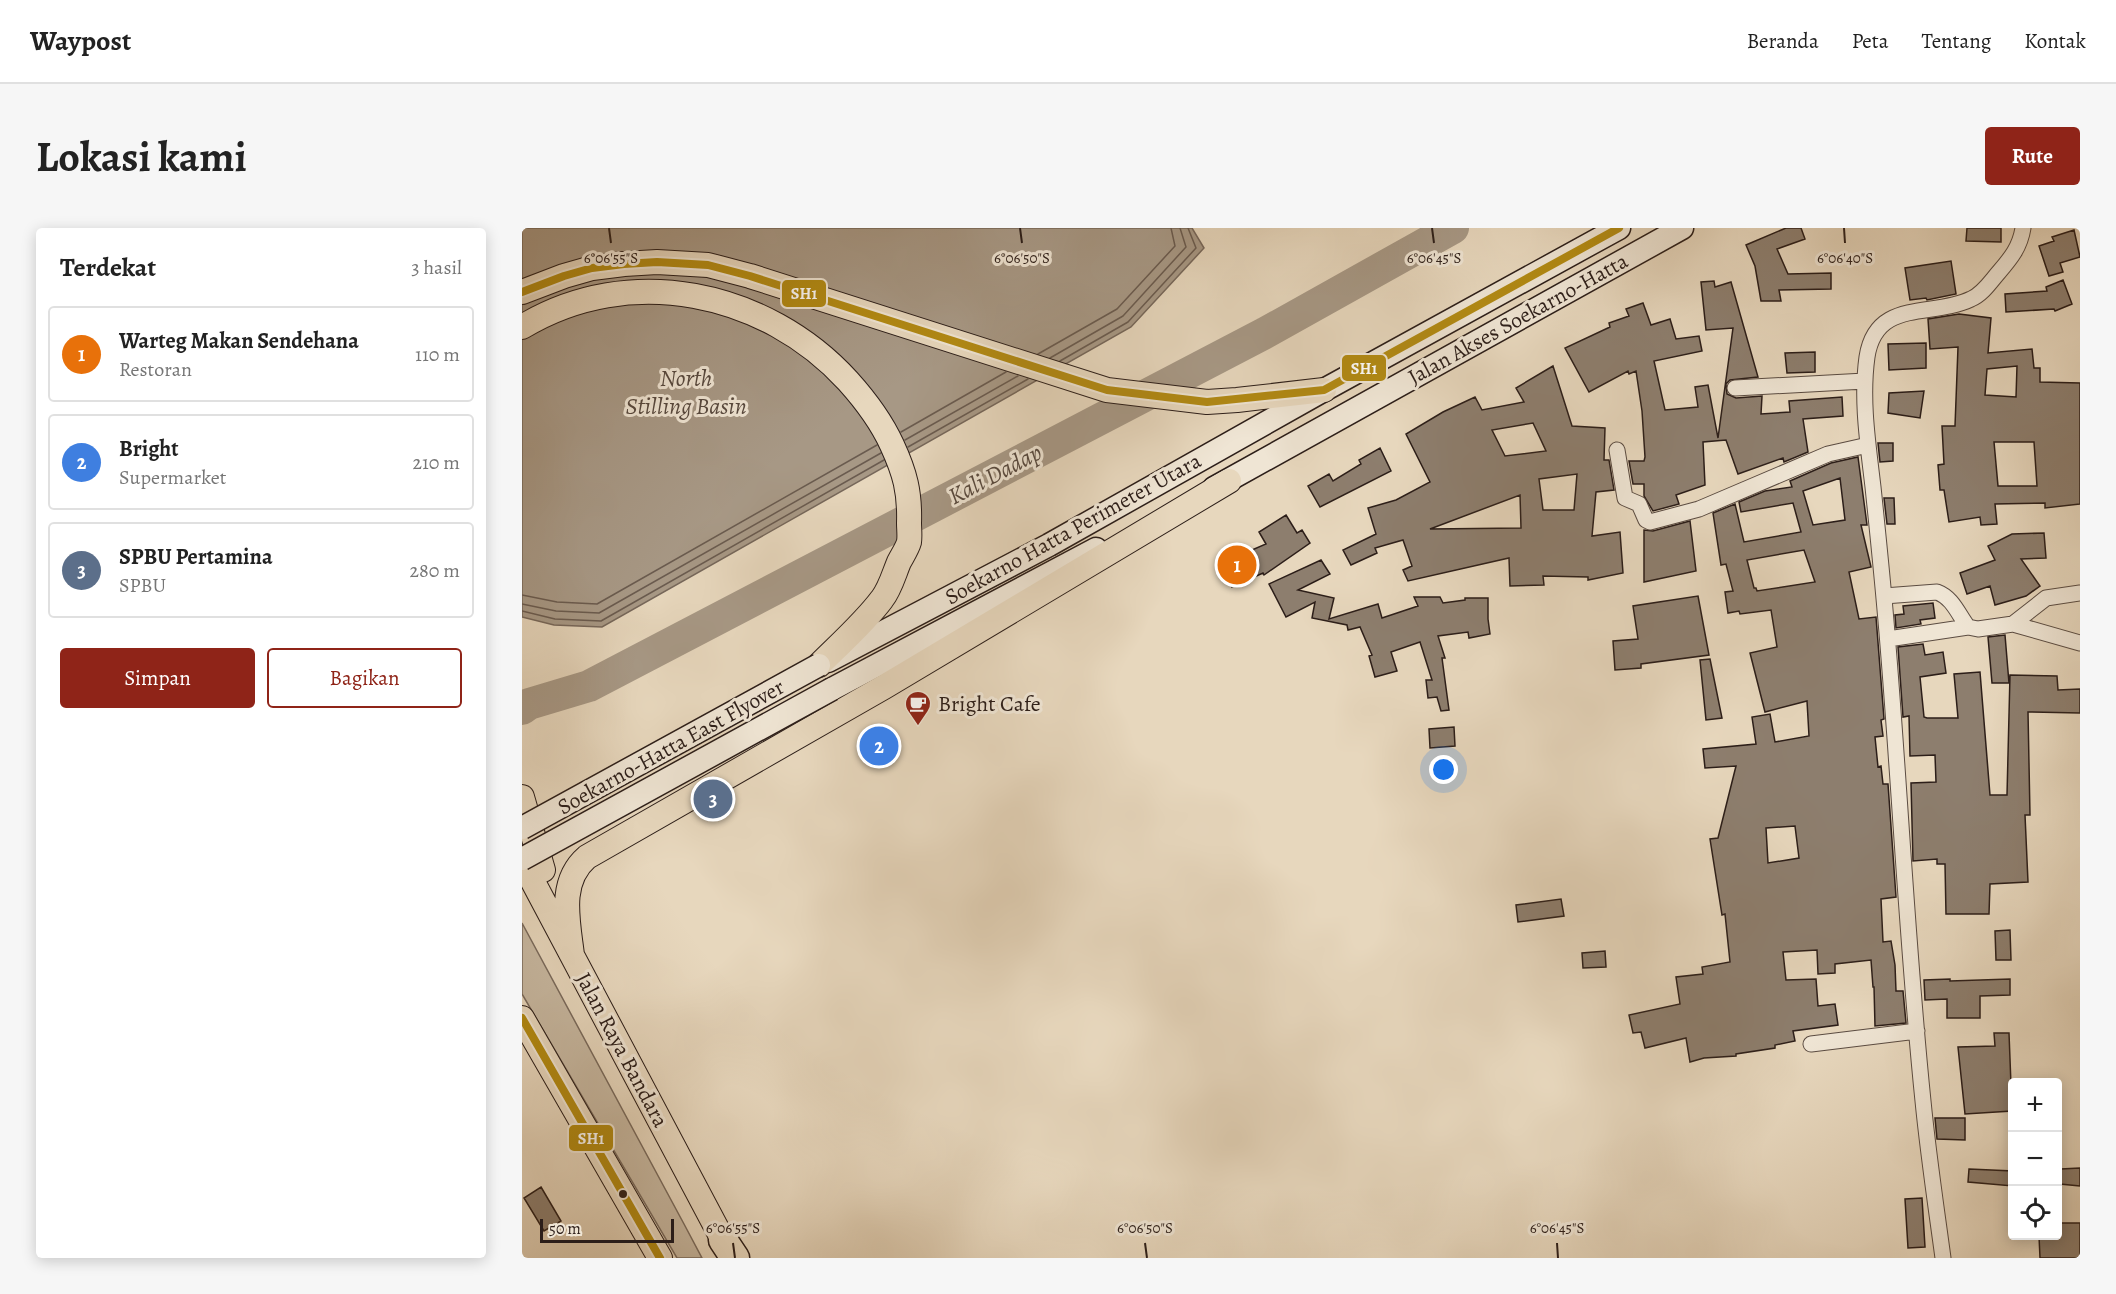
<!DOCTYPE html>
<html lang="id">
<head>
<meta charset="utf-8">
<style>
  body { margin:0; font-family:Alegreya,serif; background:#f6f6f6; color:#222 }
  .controls { position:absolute; right:18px; bottom:18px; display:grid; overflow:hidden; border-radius:6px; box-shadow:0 3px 15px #0003 }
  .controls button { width:54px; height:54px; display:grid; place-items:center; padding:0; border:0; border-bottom:2px solid #e0e0e0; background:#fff; color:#222; font:30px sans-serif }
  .scale { position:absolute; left:18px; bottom:15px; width:134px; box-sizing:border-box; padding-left:6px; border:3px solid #2c1e19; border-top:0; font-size:16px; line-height:21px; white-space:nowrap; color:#2c1e19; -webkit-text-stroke:4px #efe5d4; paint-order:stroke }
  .you { position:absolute; left:922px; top:542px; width:21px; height:21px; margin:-15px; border:4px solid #fff; border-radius:50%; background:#1a73e8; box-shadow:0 0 0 9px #1a73e833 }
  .badge { display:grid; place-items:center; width:39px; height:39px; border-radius:50%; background:#8f2418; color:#fff; font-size:20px; font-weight:700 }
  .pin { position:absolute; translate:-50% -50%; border:3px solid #fff; box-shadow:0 2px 6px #0006 }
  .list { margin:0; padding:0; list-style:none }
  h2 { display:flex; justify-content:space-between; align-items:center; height:78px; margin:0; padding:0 24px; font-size:26px }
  h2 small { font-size:20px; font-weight:400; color:#767676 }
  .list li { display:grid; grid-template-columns:39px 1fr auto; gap:18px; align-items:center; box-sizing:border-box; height:96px; margin:0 12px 12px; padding:0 12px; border:2px solid #e0e0e0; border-radius:6px }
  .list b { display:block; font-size:22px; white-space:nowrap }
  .list p { margin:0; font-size:20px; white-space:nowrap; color:#767676 }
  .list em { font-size:20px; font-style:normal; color:#767676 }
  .actions { display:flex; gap:12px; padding:18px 24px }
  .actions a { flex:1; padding:14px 0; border:2px solid #8f2418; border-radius:6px; text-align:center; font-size:21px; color:#8f2418 }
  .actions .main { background:#8f2418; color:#fff }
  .icon { flex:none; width:33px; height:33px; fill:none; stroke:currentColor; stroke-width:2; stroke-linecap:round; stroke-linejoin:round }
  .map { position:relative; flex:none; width:1558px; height:1030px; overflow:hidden; border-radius:6px }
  header { display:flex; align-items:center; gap:36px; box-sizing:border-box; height:84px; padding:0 30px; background:#fff; border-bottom:2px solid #e0e0e0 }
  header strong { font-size:28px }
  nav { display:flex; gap:33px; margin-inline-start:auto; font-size:21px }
  .intro { display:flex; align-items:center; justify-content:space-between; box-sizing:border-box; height:144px; padding:0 36px }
  h1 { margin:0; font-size:42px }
  .button { padding:15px 27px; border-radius:6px; background:#8f2418; color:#fff; font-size:21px; font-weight:700 }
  main { display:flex; gap:36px; padding:0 36px }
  aside { flex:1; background:#fff; border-radius:6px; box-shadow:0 3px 15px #0003 }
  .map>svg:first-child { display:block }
  .green { fill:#c7b8a1; stroke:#7a6b5d; stroke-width:1.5 }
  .water { fill:#a79885; stroke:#76675a; stroke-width:1.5 }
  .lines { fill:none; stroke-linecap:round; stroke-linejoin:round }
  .shore { stroke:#6a5b4f; stroke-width:1.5 }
  .river { stroke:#a79885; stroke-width:32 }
  .building { fill:#8d7e6e; stroke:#2c1e19; stroke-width:1.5; fill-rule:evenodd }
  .street-casing { stroke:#5b4c42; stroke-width:17 }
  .secondary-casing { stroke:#2c1e19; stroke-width:25 }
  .primary-casing { stroke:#2c1e19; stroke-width:26 }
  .highway-casing { stroke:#2c1e19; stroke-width:31 }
  .street { stroke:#efe5d4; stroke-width:15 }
  .secondary { stroke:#efe5d4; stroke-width:22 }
  .primary { stroke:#e7d7bd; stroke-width:24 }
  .highway { stroke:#e7d7bd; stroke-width:28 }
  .secondary-bridge-casing { stroke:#2c1e19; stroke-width:25; stroke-linecap:butt }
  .secondary-bridge { stroke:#efe5d4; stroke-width:22 }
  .bus-1-casing { stroke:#efe5d4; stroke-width:12 }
  .bus-1 { stroke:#b28a13; stroke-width:8 }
  .ticks { fill:none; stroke:#2c1e19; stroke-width:2 }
  .bus-dot { fill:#2c1e19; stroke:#efe5d4; stroke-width:2 }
  .labels { text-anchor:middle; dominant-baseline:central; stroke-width:6; stroke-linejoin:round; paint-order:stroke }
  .street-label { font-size:22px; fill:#2c1e19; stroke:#efe5d4 }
  .poi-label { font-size:22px; fill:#2c1e19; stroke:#efe5d4; text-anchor:start }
  .water-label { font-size:24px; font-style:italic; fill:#57493f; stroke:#efe5d4 }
  .ticks-label { font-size:15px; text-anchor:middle; fill:#2c1e19; stroke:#efe5d4; stroke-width:6; stroke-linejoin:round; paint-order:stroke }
  .line-badge { stroke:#efe5d4; stroke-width:2 }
  .badge-label { font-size:16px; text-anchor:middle; font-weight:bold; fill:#fff }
</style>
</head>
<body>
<header>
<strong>Waypost</strong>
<nav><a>Beranda</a><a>Peta</a><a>Tentang</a><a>Kontak</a></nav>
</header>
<div class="intro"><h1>Lokasi kami</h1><a class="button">Rute</a></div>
<main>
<aside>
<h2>Terdekat<small>3 hasil</small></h2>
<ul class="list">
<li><span class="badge" style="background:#e8710a">1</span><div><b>Warteg Makan Sendehana</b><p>Restoran</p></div><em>110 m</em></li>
<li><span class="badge" style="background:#3f7fe0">2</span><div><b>Bright</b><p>Supermarket</p></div><em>210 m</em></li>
<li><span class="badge" style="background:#5c6f8a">3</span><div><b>SPBU Pertamina</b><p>SPBU</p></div><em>280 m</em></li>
</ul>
<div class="actions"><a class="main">Simpan</a><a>Bagikan</a></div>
</aside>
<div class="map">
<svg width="1558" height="1030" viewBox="0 0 1558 1030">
  <rect width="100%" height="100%" fill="#e7d7bd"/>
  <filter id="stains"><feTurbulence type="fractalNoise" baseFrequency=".00333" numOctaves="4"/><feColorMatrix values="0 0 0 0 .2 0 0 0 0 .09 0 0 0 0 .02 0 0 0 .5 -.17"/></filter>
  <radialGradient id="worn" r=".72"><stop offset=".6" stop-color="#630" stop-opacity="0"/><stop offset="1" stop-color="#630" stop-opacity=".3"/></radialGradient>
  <!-- green -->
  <path class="green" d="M0,695l162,301 18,34h-25l-155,-264z"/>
  <!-- water -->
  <path class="water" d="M0,0h670l12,20 -73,79 -529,300 -48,-2 -32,-8z"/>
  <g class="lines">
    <!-- shore -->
    <path class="shore" d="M516,126l79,-45 58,-63 -4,-18
      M528,130l73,-42 63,-69 -6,-19
      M538,133l68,-39 68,-74 -8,-20
      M379,204l105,-60
      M383,212l113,-64
      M386,219l120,-68
      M0,367l35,7 40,2 280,-159
      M0,376l34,7 43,2 282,-160
      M0,383l33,8 46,2 283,-161"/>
    <!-- river -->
    <path class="river" d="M0,481l7,-5 60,-18 676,-353 188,-105"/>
  </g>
  <!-- building -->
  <path class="building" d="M1264,0h15l4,11 -28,10 11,25 43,-1v16l-52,1 2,11h-20l-6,-35 -9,-21z
    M1445,0h34v14l-35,-1z
    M1552,2l6,27 -20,6 3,9 -14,4 -10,-30 15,-5 -2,-4z
    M1429,33l5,33 -29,6 -1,-2 -16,2 -5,-32z
    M1541,52l9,24 -17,7 -1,-2 -48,3 -1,-18 42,-3 -1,-4z
    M1192,53l1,6 16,-5 27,95 -28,3 -4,4 1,10 9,4 26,-2 -1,18 29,-2 -1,-11 53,-4 1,19 -40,3 5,33 -24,10 -1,-4 -45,16 -12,-34 -23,2 2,43 -29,10 3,9 -26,7 -9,-15v-12h-11l-4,-23h15l1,-4 -3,-46 -6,-40 -7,3 -1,-3 -39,21 -24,-44 45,-21 -1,-4 20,-7 -3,-7 17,-6 8,22 19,-6 6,20 23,-3 3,15 -48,10 11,49 33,-3 -3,-20 13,-2 10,53 15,-110 -27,2 -5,-48z
    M1437,86l32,4 -3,35 44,-4 2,19h6v14l40,1v121l-35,4v-5l-50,1 2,20 -16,1 -1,-8 -31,5 -5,-32h-4l-2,-25 6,-1 -2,-38h13l3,-79 -28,2 -2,-30zM1495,138l-1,31 -31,-2 2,-26zM1472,214h40l3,44h-39z
    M1404,115v25l-37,2 -1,-26z
    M1293,124v20l-28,1 -2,-20z
    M1031,138l19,60 33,2 -1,32h5l5,30 -18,2 -4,44 28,-4 3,41 -35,7v-3l-45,-1 1,9 -34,1 -1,-28 -101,23 -5,-11 9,-4 -9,-26 -28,8 2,5 -26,12 -8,-15 33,-16 -8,-26 28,-8 34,-18 -24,-48 37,-22 32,-15 7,13 42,-8 -8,-14zM1011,195l13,28 -41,5 -13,-26zM1055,246l-3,36h-31l-4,-31zM998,267l1,33 -91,1z
    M1402,163l-4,27 -32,-5 1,-20z
    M1356,215h15v18l-13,1z
    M858,220l11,23 -71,36 -12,-21 21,-12 4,7 28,-17 -2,-4z
    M1336,229l9,68h-6l10,42 -22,5 10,47 17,-2 8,102 -3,1 2,16 -8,1 3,30 3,-1 2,18h5l8,113 -15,2 2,43 8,-1 4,24 1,26h7l3,32 -31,3 -1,-39h-1l-2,-27 -36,4v9l-17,1 -1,-24 -34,2 3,28 30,-1 2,27 17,-2 3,21 -45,6 2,10 -20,4v3l-39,6v2l-32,2 -14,4 -4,-24 -41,10 -4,-16 -8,1 -4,-18 51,-11 -4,-27 27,-3 -1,-7 28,-5 -5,-48 -3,1 -12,-76 8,-1 18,-72 -31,2 -2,-19 53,-5 -4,-27 18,-3 5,28 34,-6 -2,-35 -42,11 -15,-59 27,-6 -6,-37 -31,4 -1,-3 -11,2 -3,-21 8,-1 -7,-27 -5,1 -8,-52 22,-9 9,38 57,-10 -8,-29 -52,9 -2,-10 26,-11 27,-4 -2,-6 41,-18zM1318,250l5,42 -32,5 -10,-34zM1282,322l11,32 -58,9 -1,-3h-2l-7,-28zM1273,598l4,32 -31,5 -2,-35z
    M1362,270h10l1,26h-8z
    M764,287l11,18 5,-3 8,13 -46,32 -1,-2 -31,14 -10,-24 44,-19 -7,-12z
    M1168,293l6,50 -52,11v-52l9,1z
    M1522,305l2,25 -25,1 19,27 -14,10 -31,9 -5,-19 -23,8 -7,-21 35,-13 -7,-14 24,-12z
    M799,332l9,14 -32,16 36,8 -5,21 49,-15 4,14 36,-12 -4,-9h26l3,6 22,-3v-2h23v21l2,15 -21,4 -1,-6 -30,4 7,22h-3l7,52 -8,1 -4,-14 -9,1 -2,-18h6l-12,-38 -29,10 6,19 -22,6 -6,-21 3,-1 -12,-28 -12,3 -1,-5 -35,-7 3,-16 -29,15 -17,-33z
    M1176,368l11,59 -68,9v4l-26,2 -2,-29 25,-2 -5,-33z
    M1411,375l2,15 -15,2 1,4 -25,4 -1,-13 9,-1 -1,-8z
    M1483,407l4,48h-17l-4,-46z
    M1401,416l2,11 18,-3 3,21 -26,4 4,40 3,1h31l-4,-44 26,-2 10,123h17l3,-120 47,1 1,14 22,-1v24l-52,-1 2,103h-5l3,67 -38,2 -1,30h-43l-1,-50h-8v-5l-24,2 -2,-78 25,-1 -1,-27 -25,1 -1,-40 -6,1 -5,-70z
    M1188,431l12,59 -16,2 -6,-60z
    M932,499l1,19 -25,2 -1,-19z
    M1039,671l3,17 -46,6 -2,-17z
    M1488,702l1,30h-15l-1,-29z
    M1083,723l1,16 -23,1 -1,-15z
    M1428,751v2l60,-2v16l-30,1v22h-33v-19l-22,1 -1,-20z
    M1472,805h15l3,78 -47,3 -7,-67 37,-1z
    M1413,890h30v22l-28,-1z
    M1558,940v18l-20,-2 1,-15z
    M1447,941l44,2v15l-45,-4z
    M19,959l20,34 -17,10 -20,-33z
    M1400,970l3,49 -17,1 -3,-49z
    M1536,995h22v35h-40l-1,-22h19z"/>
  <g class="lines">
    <defs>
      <path id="street" d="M1213,160l130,-7
        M1095,222l8,48 14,6 7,16 4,2 49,-13 129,-55 40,-9
        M1362,368l53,-4c16,6 21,22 31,35
        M1491,396l67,19
        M1366,411l80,-12 10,2 35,-5 33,-26 34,-5
        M1289,816l106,-13
        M1421,1030c-7,-52 -15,-105 -20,-157 -16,-156 -23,-312 -36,-468 -4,-49 -9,-98 -14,-146 -5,-43 -12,-87 -6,-130 9,-59 65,-39 104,-58 12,-5 20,-18 28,-27 12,-14 21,-25 24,-44"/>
      <path id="secondary" d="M692,260l468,-260
        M306,433l221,-116 275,-155 295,-162
        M310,461l264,-140"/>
      <path id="primary" d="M0,64l42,-16 28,-8 32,-4 33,-2 51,3 42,11 357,114 100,12 30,-2 87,-10
        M0,99c107,-65 244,-36 326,54 18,20 33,40 44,64 13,28 18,47 17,78 0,6 1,13 0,19 -2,7 -7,14 -10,20 -5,12 -9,27 -17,37 -17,23 -43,46 -63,66
        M0,569l21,73
        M0,633l201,379
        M50,727c-4,-34 -14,-73 15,-98l297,-170 345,-206
        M0,790l138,240"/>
      <path id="highway" d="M201,1012l12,18"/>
    </defs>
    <!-- street casing -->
    <use href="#street" class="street-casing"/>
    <!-- secondary casing -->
    <use href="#secondary" class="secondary-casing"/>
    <!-- primary casing -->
    <use href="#primary" class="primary-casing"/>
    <!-- highway casing -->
    <use href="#highway" class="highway-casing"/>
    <!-- street -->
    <use href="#street" class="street"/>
    <!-- secondary -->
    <use href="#secondary" class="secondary"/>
    <!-- primary -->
    <use href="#primary" class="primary"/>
    <!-- highway -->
    <use href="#highway" class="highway"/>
    <defs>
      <path id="secondary-bridge" d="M0,600l297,-163
        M0,631l310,-170"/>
    </defs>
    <!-- secondary-bridge casing -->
    <use href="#secondary-bridge" class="secondary-bridge-casing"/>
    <!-- secondary-bridge -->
    <use href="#secondary-bridge" class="secondary-bridge"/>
    <defs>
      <path id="bus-1" d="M0,64l42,-16 28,-8 32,-4 33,-2 51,3 42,11 357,114 100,12 117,-12 295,-162
        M0,790l138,240"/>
    </defs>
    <!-- bus-1 casing -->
    <use href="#bus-1" class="bus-1-casing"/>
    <!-- bus-1 -->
    <use href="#bus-1" class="bus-1"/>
  </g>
  <!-- ticks -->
  <path class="ticks" d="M87,0l2,15M498,0l2,15M910,0l2,15M1322,0l1,15M211,1015l2,15M623,1015l2,15M1035,1015l1,15"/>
  <!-- icons -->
  <defs>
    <symbol id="cafe-pin" viewBox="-11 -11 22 30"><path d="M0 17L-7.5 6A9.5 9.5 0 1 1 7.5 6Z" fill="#8f2418" stroke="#efe5d4"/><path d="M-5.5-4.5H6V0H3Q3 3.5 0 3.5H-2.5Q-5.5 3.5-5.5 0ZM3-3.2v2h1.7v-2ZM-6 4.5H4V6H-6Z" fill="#fff"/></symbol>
  </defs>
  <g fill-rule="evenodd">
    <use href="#cafe-pin" x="381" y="461" width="30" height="40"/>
  </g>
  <!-- markers -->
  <circle class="bus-dot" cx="101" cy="966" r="5"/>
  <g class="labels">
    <!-- street labels -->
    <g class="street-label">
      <text transform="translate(996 91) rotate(-29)">Jalan Akses Soekarno-Hatta</text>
      <text transform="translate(551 301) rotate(-29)">Soekarno Hatta Perimeter Utara</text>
      <text transform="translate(149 519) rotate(-29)">Soekarno-Hatta East Flyover</text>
      <text transform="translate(100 822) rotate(62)">Jalan Raya Bandara</text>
    </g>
    <!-- poi labels -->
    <g class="poi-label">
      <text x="416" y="476">Bright Cafe</text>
    </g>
    <!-- water labels -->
    <g class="water-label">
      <text x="164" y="150">North<tspan x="164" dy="28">Stilling Basin</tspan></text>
      <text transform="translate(473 246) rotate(-28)">Kali Dadap</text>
    </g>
  </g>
  <g class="ticks-label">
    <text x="89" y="35">6°06'55"S</text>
    <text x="500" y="35">6°06'50"S</text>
    <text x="912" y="35">6°06'45"S</text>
    <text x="1323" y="35">6°06'40"S</text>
    <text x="211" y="1005">6°06'55"S</text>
    <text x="623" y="1005">6°06'50"S</text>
    <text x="1035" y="1005">6°06'45"S</text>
  </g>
  <g class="line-badge">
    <rect x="259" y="51" width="46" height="29" rx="6" fill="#b28a13"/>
    <rect x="819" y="126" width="46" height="28" rx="6" fill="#b28a13"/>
    <rect x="46" y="896" width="46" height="28" rx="6" fill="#b28a13"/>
  </g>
  <g class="badge-label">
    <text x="282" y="71">SH1</text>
    <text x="842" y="146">SH1</text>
    <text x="69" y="916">SH1</text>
  </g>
  <rect width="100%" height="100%" filter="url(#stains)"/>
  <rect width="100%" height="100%" fill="url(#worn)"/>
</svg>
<div class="controls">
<button>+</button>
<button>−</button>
<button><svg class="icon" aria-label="locate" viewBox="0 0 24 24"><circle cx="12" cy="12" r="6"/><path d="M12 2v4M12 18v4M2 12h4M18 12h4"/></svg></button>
</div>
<div class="scale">50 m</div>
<div class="you"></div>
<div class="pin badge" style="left:715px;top:337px;background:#e8710a">1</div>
<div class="pin badge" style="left:357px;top:518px;background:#3f7fe0">2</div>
<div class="pin badge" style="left:191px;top:571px;background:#5c6f8a">3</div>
</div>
</main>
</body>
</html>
